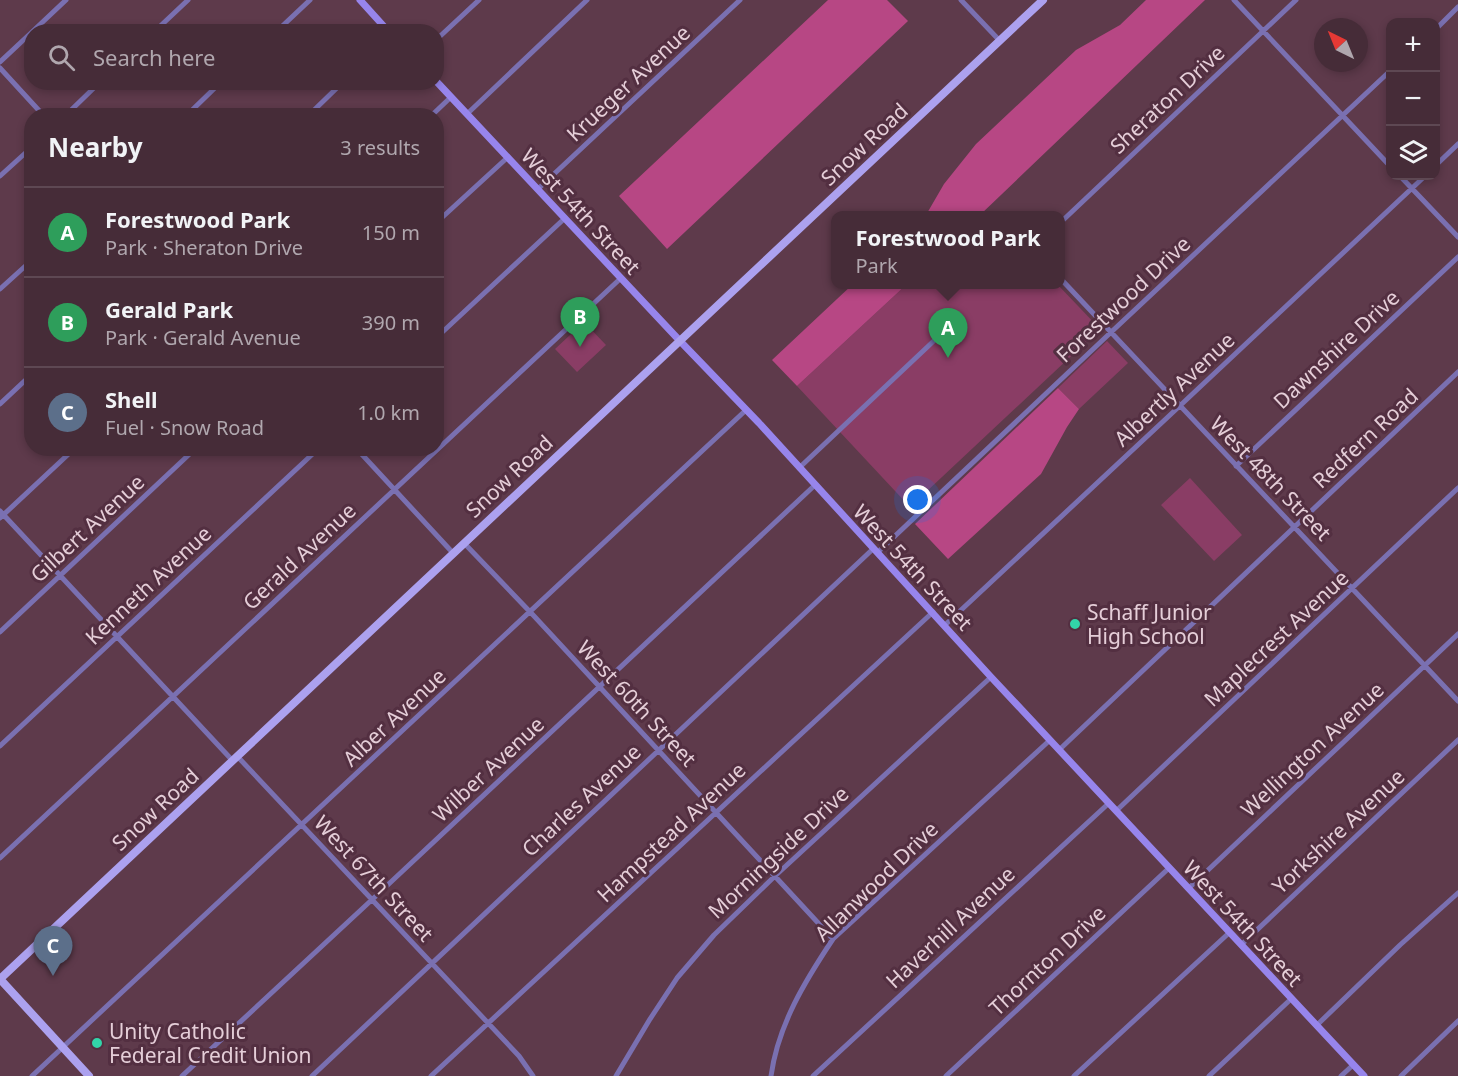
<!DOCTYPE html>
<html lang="en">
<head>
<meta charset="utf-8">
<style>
  body { margin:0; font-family:"Noto Sans",sans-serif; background:#503843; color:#f1f3f6 }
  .controls { position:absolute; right:18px; top:18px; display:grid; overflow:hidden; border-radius:12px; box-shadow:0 3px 9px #0003 }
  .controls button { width:54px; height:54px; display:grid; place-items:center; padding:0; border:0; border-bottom:2px solid #5e4853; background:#462c38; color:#f1f3f6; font:30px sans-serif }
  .compass { position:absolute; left:1314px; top:18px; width:54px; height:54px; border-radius:50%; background:#462c38; box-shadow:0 3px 9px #0003; rotate:317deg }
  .you { position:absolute; left:918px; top:500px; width:21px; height:21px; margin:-15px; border:4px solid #fff; border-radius:50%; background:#1a73e8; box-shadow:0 0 0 9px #1a73e833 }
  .badge { display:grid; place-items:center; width:39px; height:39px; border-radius:50%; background:#e69b98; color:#fff; font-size:20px; font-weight:700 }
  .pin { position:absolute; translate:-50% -50px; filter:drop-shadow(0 2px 3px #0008) }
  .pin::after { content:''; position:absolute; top:32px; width:21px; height:18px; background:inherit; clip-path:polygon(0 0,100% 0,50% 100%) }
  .popup { position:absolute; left:831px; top:211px; width:234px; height:78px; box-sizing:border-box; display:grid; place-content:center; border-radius:12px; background:#462c38; filter:drop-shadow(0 2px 4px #0005); font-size:20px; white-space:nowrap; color:#b0a7ae }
  .popup b { font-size:22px; color:#f1f3f6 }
  .popup::after { content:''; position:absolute; left:50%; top:100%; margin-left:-12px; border:12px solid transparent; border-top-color:#462c38 }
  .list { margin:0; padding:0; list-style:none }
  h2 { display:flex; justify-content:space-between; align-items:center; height:78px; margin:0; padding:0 24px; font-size:26px }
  h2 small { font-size:20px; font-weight:400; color:#b0a7ae }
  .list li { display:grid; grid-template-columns:39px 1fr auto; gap:18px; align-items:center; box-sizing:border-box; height:90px; padding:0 24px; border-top:2px solid #5e4853 }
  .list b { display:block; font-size:22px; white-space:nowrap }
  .list p { margin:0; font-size:20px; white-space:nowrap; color:#b0a7ae }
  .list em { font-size:20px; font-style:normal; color:#b0a7ae }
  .icon { flex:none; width:33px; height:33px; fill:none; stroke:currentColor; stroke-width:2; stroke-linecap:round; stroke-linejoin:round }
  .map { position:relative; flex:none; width:1458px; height:1076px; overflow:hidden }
  .search { position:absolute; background:#462c38; box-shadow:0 3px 9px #0003; left:24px; top:24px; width:420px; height:66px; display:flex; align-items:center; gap:15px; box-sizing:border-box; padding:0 21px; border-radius:24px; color:#b0a7ae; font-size:22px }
  .panel { position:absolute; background:#462c38; box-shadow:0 3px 9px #0003; left:24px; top:108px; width:420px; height:348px; border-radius:24px }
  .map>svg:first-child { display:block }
  .green { fill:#8a3d65 }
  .forest { fill:#b74784 }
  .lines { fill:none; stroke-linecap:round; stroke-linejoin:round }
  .street { stroke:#7a70b1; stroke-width:5 }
  .secondary { stroke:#9785ec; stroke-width:7 }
  .primary { stroke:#aca1ef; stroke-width:8 }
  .poi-dot { fill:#32d4a9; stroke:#532f41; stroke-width:2 }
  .labels { text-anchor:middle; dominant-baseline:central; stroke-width:6; stroke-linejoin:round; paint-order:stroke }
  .street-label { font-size:21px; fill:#e5ced8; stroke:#532f41 }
  .poi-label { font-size:21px; fill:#e5ced8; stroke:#532f41; text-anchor:start }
</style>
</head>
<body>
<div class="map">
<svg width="1458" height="1076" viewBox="0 0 1458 1076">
  <rect width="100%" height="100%" fill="#5e3a4b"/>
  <!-- green -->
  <path class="green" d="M906,285h152l42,44 -190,178 -113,-121z
    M584,322l22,23 -29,27 -22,-23z
    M1107,341l21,22 -49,46 -21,-21z
    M1190,478l52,57 -28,26 -53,-56z"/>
  <!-- forest -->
  <path class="forest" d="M828,0h59l21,21 -241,228 -48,-53z
    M1146,0h59l-225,215h-54l18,-31 32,-40 100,-94 44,-25z
    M853,284l53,1 -109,101 -25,-26z
    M1058,388l21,21 -12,18 -26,47 -93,85 -33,-35z"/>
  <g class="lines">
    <!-- street -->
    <path class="street" d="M961,0l39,41
      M1234,0l109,116 47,50
      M1436,29l22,-22
      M32,32l34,-32
      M154,32l34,-32
      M276,32l34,-32
      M436,40l43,-40
      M0,62l32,-30
      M0,68l44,48
      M467,114l120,-114
      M65,116l35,-34
      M186,116l35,-34
      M308,116l35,-34
      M431,116l20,-19
      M1436,165l22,-21
      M0,176l32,-29
      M1400,176l58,61
      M538,189l202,-189
      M436,223l72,-66
      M1060,223l236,-223
      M1060,278l398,423
      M0,289l32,-29
      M436,338l129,-120
      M0,404l32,-30
      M356,448l97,105
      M1236,466l222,-209
      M799,468l140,-132
      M0,511l232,249
      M0,518l75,-70
      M464,543l70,73 299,323
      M878,552l229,-216 283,-265
      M945,625l240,-224 240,-225
      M0,632l196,-184
      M0,746l319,-298
      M1059,750l399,-378
      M237,756l282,300 14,20
      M1116,811l342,-323
      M0,858l621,-580
      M1189,888l269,-254
      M1241,945l217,-205
      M1317,1025l83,-80 58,-52
      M32,1076l714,-666
      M182,1076l195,-181 438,-410
      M312,1076l562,-528
      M431,1076l502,-464
      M616,1076l34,-57 27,-41 37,-43 61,-59 216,-199
      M771,1076c7,-51 34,-95 62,-137l217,-199
      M813,1076l296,-273
      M946,1076l223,-208
      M1074,1076l156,-144
      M1209,1076l82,-77
      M1341,1076l12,-11
      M1401,1076l57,-55"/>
    <!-- secondary -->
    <path class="secondary" d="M360,0l29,32
      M436,81l244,260 79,82 232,254 373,399"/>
    <!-- primary -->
    <path class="primary" d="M0,979l1043,-979
      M0,979l89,97"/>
  </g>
  <!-- markers -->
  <g class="poi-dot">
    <circle cx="1075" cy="624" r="6"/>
    <circle cx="97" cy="1043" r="6"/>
  </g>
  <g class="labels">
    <!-- street labels -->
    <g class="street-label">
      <text transform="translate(628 83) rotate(-43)">Krueger Avenue</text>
      <text transform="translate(1167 99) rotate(-43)">Sheraton Drive</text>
      <text transform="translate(864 144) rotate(-43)">Snow Road</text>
      <text transform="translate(581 211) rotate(47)">West 54th Street</text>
      <text transform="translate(1123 299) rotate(-43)">Forestwood Drive</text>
      <text transform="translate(1336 349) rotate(-43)">Dawnshire Drive</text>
      <text transform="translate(1174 389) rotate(-43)">Albertly Avenue</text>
      <text transform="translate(1365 438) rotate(-43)">Redfern Road</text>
      <text transform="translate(509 476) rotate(-43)">Snow Road</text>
      <text transform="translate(1271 478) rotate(46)">West 48th Street</text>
      <text transform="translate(87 528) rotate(-43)">Gilbert Avenue</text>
      <text transform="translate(299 556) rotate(-43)">Gerald Avenue</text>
      <text transform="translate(913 567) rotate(47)">West 54th Street</text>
      <text transform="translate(148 585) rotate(-43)">Kenneth Avenue</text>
      <text transform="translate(1276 638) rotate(-43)">Maplecrest Avenue</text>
      <text transform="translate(637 703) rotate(47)">West 60th Street</text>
      <text transform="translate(394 717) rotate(-43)">Alber Avenue</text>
      <text transform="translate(1312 749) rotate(-43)">Wellington Avenue</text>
      <text transform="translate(488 769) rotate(-43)">Wilber Avenue</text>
      <text transform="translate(581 800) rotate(-43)">Charles Avenue</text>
      <text transform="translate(155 809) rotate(-43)">Snow Road</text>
      <text transform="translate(1338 831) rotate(-43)">Yorkshire Avenue</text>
      <text transform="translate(671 832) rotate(-43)">Hampstead Avenue</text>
      <text transform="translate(778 852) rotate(-43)">Morningside Drive</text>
      <text transform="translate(374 878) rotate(47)">West 67th Street</text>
      <text transform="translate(876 881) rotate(-44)">Allanwood Drive</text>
      <text transform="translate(1243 923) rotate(47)">West 54th Street</text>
      <text transform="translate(950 927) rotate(-43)">Haverhill Avenue</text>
      <text transform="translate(1047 960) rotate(-43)">Thornton Drive</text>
    </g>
    <!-- poi labels -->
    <g class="poi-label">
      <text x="1087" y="612">Schaff Junior<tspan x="1087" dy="24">High School</tspan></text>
      <text x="109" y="1031">Unity Catholic<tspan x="109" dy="24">Federal Credit Union</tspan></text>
    </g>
  </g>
</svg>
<div class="controls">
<button>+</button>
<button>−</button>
<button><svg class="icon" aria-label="layers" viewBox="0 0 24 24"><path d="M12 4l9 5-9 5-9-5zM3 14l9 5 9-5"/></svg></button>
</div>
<svg class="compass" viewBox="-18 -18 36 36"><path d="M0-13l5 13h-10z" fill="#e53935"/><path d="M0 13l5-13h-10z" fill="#b0a7ae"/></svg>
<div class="you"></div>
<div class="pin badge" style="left:948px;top:358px;background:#2e9e5b">A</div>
<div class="popup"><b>Forestwood Park</b>Park</div>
<div class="pin badge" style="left:580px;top:347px;background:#2e9e5b">B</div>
<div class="pin badge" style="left:53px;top:976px;background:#5c6f8a">C</div>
<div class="search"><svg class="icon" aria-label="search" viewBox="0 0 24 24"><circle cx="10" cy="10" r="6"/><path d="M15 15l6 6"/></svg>Search here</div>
<section class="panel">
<h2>Nearby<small>3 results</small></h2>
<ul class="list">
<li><span class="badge" style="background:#2e9e5b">A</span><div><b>Forestwood Park</b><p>Park · Sheraton Drive</p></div><em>150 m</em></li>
<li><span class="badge" style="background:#2e9e5b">B</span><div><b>Gerald Park</b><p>Park · Gerald Avenue</p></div><em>390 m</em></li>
<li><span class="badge" style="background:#5c6f8a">C</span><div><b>Shell</b><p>Fuel · Snow Road</p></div><em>1.0 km</em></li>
</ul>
</section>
</div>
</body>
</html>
